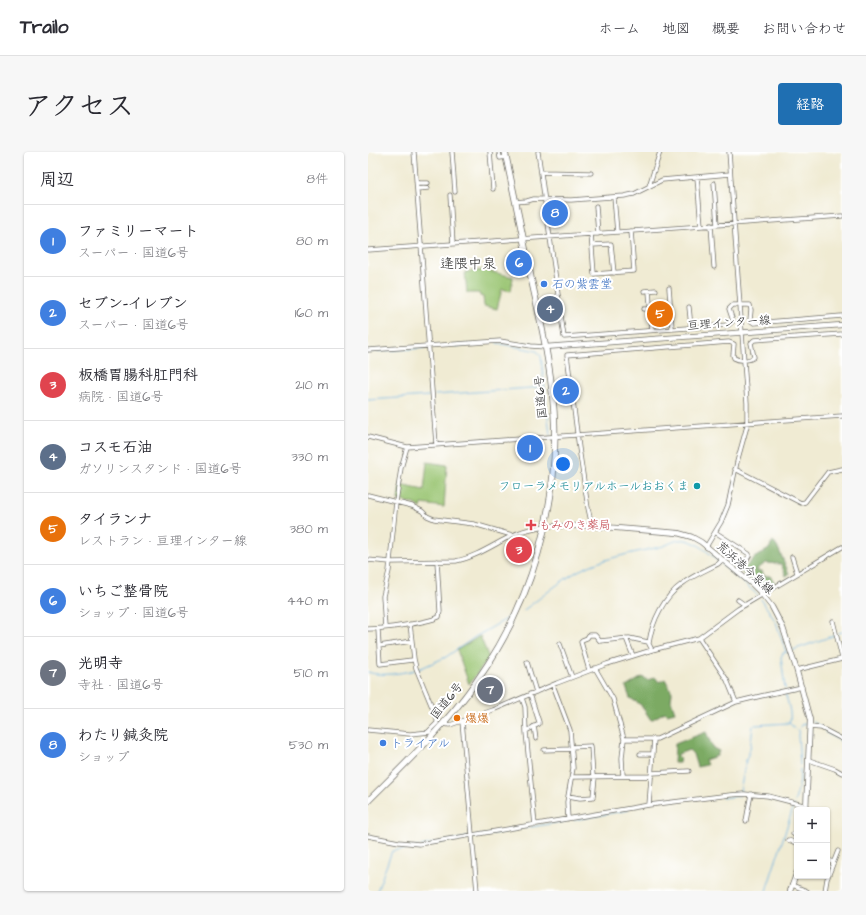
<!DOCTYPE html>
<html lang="ja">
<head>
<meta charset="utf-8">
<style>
  body { margin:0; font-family:"Architects Daughter","Klee One",sans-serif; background:#f7f7f7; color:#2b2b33 }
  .controls { position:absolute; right:12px; bottom:12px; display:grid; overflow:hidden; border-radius:4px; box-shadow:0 1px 3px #0004 }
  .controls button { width:36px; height:36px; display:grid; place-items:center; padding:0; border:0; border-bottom:1px solid #e1e1e2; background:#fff; color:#2b2b33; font:20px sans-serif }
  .you { position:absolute; left:195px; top:312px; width:14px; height:14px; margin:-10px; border:3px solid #fff; border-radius:50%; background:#1a73e8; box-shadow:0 0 0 6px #1a73e833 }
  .badge { display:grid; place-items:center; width:26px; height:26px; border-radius:50%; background:#1f6fb2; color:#fff; font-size:13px; font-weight:700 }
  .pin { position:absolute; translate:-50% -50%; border:2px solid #fff; box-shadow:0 1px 4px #0006 }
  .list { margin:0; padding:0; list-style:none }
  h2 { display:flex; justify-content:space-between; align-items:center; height:52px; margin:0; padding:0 16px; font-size:17px }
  h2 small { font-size:13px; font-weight:400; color:#7c7c81 }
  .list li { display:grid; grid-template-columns:26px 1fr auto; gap:12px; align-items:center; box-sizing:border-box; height:72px; padding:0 16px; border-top:1px solid #e1e1e2 }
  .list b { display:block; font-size:15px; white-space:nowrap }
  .list p { margin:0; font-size:13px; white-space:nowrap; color:#7c7c81 }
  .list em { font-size:13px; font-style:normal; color:#7c7c81 }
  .map { position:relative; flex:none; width:474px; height:739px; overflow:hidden; border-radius:4px }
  header { display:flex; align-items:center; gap:24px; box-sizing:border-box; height:56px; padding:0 20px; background:#fff; border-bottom:1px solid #e1e1e2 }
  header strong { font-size:19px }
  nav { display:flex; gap:22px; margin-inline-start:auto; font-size:14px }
  .intro { display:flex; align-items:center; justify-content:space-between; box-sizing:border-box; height:96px; padding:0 24px }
  h1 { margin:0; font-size:28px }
  .button { padding:10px 18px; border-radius:4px; background:#1f6fb2; color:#fff; font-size:14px; font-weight:700 }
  main { display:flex; gap:24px; padding:0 24px }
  aside { flex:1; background:#fff; border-radius:4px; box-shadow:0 1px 3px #0004 }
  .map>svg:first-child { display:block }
  .green { fill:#9ac572; stroke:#62784e }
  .forest { fill:#7baa64; stroke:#536a48 }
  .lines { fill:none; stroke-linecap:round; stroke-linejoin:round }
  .stream { stroke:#6bb1e1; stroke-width:1 }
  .minor-casing { stroke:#706e66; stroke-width:5 }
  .major-casing { stroke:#706e66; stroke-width:6 }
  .highway-casing { stroke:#706e66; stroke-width:7 }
  .minor { stroke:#fff; stroke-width:3.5 }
  .major { stroke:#fff; stroke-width:4.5 }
  .highway { stroke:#fff; stroke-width:5.5 }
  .shop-dot { fill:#3f7fe0; stroke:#fff; stroke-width:1.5 }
  .culture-dot { fill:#0f9aa8; stroke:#fff; stroke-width:1.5 }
  .health-dot { fill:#e0444e; stroke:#fff; stroke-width:1.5 }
  .food-dot { fill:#e8710a; stroke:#fff; stroke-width:1.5 }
  .labels { text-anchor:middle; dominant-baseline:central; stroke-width:4; stroke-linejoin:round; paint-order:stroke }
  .shop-label { font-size:12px; fill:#366cbe; stroke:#fff; text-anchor:start }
  .street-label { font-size:12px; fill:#2b2b2b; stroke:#fff }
  .culture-label { font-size:12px; fill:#0d838f; stroke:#fff; text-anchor:end }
  .health-label { font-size:12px; fill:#be3a42; stroke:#fff; text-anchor:start }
  .food-label { font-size:12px; fill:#c56008; stroke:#fff; text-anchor:start }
  .quarter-label { font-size:14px; fill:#2b2b2b; stroke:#fff }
</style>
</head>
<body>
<header>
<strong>Trailo</strong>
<nav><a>ホーム</a><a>地図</a><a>概要</a><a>お問い合わせ</a></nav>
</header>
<div class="intro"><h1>アクセス</h1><a class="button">経路</a></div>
<main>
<aside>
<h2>周辺<small>8件</small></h2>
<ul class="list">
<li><span class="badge" style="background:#3f7fe0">1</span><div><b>ファミリーマート</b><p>スーパー · 国道6号</p></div><em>80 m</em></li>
<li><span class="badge" style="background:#3f7fe0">2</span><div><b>セブン-イレブン</b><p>スーパー · 国道6号</p></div><em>160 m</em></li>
<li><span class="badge" style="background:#e0444e">3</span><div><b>板橋胃腸科肛門科</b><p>病院 · 国道6号</p></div><em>210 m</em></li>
<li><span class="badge" style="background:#5c6f8a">4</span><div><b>コスモ石油</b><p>ガソリンスタンド · 国道6号</p></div><em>330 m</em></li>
<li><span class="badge" style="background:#e8710a">5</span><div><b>タイランナ</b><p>レストラン · 亘理インター線</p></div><em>380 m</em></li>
<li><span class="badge" style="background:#3f7fe0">6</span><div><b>いちご整骨院</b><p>ショップ · 国道6号</p></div><em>440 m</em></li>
<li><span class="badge" style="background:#6b7280">7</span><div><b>光明寺</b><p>寺社 · 国道6号</p></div><em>510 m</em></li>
<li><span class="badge" style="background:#3f7fe0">8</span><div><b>わたり鍼灸院</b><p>ショップ</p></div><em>530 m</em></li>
</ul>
</aside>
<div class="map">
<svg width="474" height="739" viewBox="0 0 474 739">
  <rect width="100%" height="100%" fill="#fff"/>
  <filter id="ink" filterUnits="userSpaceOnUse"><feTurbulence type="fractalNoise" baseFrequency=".025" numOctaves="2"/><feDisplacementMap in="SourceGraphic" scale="8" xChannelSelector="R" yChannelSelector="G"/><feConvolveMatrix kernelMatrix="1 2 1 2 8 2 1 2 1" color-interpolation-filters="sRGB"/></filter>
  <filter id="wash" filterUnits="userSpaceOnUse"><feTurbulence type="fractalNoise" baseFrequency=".012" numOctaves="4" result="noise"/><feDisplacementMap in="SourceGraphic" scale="16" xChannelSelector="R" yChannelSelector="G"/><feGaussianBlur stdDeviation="0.9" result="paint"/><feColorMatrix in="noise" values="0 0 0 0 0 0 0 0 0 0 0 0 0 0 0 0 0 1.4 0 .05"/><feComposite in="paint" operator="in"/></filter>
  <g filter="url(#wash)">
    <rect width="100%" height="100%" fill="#f0ebd3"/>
    <!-- green -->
    <path class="green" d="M116,118l29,7 -2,14 -9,-2 -5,20 -13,-3 -1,-9 -3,-1 -1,-3h-12l-2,-21z
      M59,310l20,3 -3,42 -22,-3 -1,4 -7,-4 -16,-4 2,-15 24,5z
      M112,484l9,22 -20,26 -12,-34z"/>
    <!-- forest -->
    <path class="forest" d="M405,389l6,9 10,24 -3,2 -5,-12 -15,-1 -9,6v2h5l2,5h6l6,8 -11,7 -24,-19 13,-14 15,-9z
      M274,525l6,3 7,-3 4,5 6,-3 7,13 -1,8 4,12 -8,2 -2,-2 -14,8 -10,-15 -11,-7 -4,-11z
      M338,580l7,16 6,3 -2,5 -12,4 2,5 -10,2 -4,-13 -4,-4 -11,4v3l2,1 -1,5h-5l1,-19z"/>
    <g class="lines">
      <!-- stream -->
      <path class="stream" d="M129,191l40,8 4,5 9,79
        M87,194l17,-1
        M0,200l56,-4
        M67,243l109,-8
        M0,248l61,-4
        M353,412l37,31
        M393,447l15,23 10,30
        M156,458c18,-13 35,-28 54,-39 26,-13 54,-18 82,-24 9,-2 16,-9 26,-7 13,3 23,13 33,22
        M470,481l4,-1
        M425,498l42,-15
        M51,517l27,-12 29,-20 35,-20
        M0,520c12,5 34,1 47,-2
        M417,537l-4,-32 2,-4 4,-1
        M445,570l7,4
        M421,571l9,8
        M387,573l34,-2c4,-8 -2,-22 -4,-30
        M432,575l1,-2 5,-2
        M431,577l-1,6 2,30
        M457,580l17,10
        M372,640l6,-32 4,-11 3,-23
        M354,646l17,-2
        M427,649l5,-20v-12
        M206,668l54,-10
        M157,676l41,-7
        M119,683l35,-7
        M106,685l11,-2
        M53,694l49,-9
        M9,739l15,-40 26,-4
        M398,739l28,-86"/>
    </g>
  </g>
  <g filter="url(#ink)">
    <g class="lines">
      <defs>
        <path id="minor" d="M46,0l22,292
          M84,0l3,40
          M122,0l3,37
          M131,0l1,6 6,-1
          M170,0l26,185 164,-12 5,-4 -4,-12 4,-4h17l1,5 -1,10 4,3 88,-7
          M173,20l50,1
          M329,25l4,49
          M49,31h11
          M346,31l3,42
          M281,34l11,-34
          M49,37l11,-1
          M82,43l3,49
          M246,45l3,35
          M147,50l12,-1 7,-2 37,1 53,-4 10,-2 28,-14 68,-6
          M228,54l2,28
          M343,73l3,42
          M223,82l3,40 40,-3 -3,-40
          M224,93l19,-1 3,29
          M0,98l474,-34
          M301,136l3,40
          M276,139l12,-1
          M281,139l3,39
          M321,155l2,20
          M276,157h7
          M0,198l132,-9 31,5 14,1
          M0,285l39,10 435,-31
          M367,317l66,34 4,-1 23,-30 14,-3
          M0,343l44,11 10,5 5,5 7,3 40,5 38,11
          M224,374l-4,-18 -9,-60 -12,-93 162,-13 5,2 -1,11 1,3c5,3 16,3 20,-1l-3,-14 3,-3 88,-6
          M347,380l34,22v2l-11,17
          M338,395l15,-25 7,-17 9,-43 10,-36v-23l-18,-251
          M424,405l5,16
          M0,408l22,2 66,-1c20,-4 37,-16 55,-25 10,-5 22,-8 34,-10
          M370,448l7,5
          M465,469l9,37
          M17,476l-2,-32 6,-25 7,-69 5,-34 6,-21
          M0,477c15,0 58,-6 71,-12l1,-6 -3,-50
          M10,477l2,35 32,-4 2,-1 -4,-35
          M258,486l7,18
          M331,486l28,42 9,22
          M281,491c3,-22 15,-46 33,-59 10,-8 24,-14 36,-20l4,-4
          M192,492l12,33
          M11,494l33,-5
          M46,507l2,9 21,51v4l-9,9
          M159,510l9,30
          M227,516l18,31 11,40h33l79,-37 25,-6 41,-9
          M221,518l-8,-28 1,-2 5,-2 2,-3h6l5,6 29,-3 19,4 4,8
          M429,518l45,-11
          M185,533l17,45 3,38 -6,34 1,17
          M154,546l3,9 1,25 9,93
          M94,569l15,170
          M75,572l7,1 43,-15 64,-27 50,-19 45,-14 47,-12 39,-29 104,-62
          M166,574l2,13
          M442,575l11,1 21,11
          M0,578l42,4 20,-2
          M158,579l13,-7v-2l-9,-28
          M203,595l20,-1 2,31
          M176,598l28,-1
          M272,602h13
          M441,608l26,9 7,4
          M284,621l37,-2
          M255,624l-1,-18 2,-19
          M204,625l80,-1
          M200,644l12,2 13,-1 2,-20
          M281,653l5,-66
          M378,669l5,-27
          M425,682l4,1
          M0,684l31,6 20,2 230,-39 81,-10 14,-1 24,2 39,10
          M420,688l9,3
          M459,708l6,2
          M424,733l15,6
          M457,739l2,-12 11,-28"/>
        <path id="major" d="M177,195l297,-22
          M177,374h47l86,7 14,4 9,5 51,42 9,9 11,14 11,21 13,40 14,52 -4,90
          M422,739l7,-19"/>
        <path id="highway" d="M0,649c38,-38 77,-75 108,-119 55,-77 84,-175 78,-270 -3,-45 -13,-90 -23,-134 -8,-42 -17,-84 -26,-126"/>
      </defs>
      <!-- minor casing -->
      <use href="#minor" class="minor-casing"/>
      <!-- major casing -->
      <use href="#major" class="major-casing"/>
      <!-- highway casing -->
      <use href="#highway" class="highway-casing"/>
      <!-- minor -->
      <use href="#minor" class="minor"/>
      <!-- major -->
      <use href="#major" class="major"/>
      <!-- highway -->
      <use href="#highway" class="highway"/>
    </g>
  </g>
  <!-- markers -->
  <g class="shop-dot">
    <circle cx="176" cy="132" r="4"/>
    <circle cx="15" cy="591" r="4"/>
  </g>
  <circle class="culture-dot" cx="329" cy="334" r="4"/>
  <path class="health-dot" d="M161 367h4v4h4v4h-4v4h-4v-4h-4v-4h4z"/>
  <circle class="food-dot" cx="89" cy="566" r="4"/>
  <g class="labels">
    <!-- shop labels -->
    <g class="shop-label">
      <text x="184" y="132">石の紫雲堂</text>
      <text x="23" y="591">トライアル</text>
    </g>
    <!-- street labels -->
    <g class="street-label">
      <text transform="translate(361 171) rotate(-4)">亘理インター線</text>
      <text transform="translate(173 245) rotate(-95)">国道6号</text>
      <text transform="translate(377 416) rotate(42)">荒浜港今泉線</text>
      <text transform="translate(79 549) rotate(-51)">国道6号</text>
    </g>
    <!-- culture labels -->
    <g class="culture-label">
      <text x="321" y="334">フローラメモリアルホールおおくま</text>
    </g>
    <!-- health labels -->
    <g class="health-label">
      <text x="171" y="373">もみのき薬局</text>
    </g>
    <!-- food labels -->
    <g class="food-label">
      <text x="97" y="566">爆爆</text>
    </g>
    <!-- quarter labels -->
    <g class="quarter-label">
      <text x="100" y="112">逢隈中泉</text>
    </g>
  </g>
</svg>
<div class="controls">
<button>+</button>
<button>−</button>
</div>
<div class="you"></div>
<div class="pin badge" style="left:162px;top:296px;background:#3f7fe0">1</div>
<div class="pin badge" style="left:198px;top:239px;background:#3f7fe0">2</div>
<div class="pin badge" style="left:151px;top:398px;background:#e0444e">3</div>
<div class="pin badge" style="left:182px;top:157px;background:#5c6f8a">4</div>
<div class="pin badge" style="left:292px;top:162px;background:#e8710a">5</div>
<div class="pin badge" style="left:151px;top:111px;background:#3f7fe0">6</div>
<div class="pin badge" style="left:122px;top:538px;background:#6b7280">7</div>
<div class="pin badge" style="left:187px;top:61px;background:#3f7fe0">8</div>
</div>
</main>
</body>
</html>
